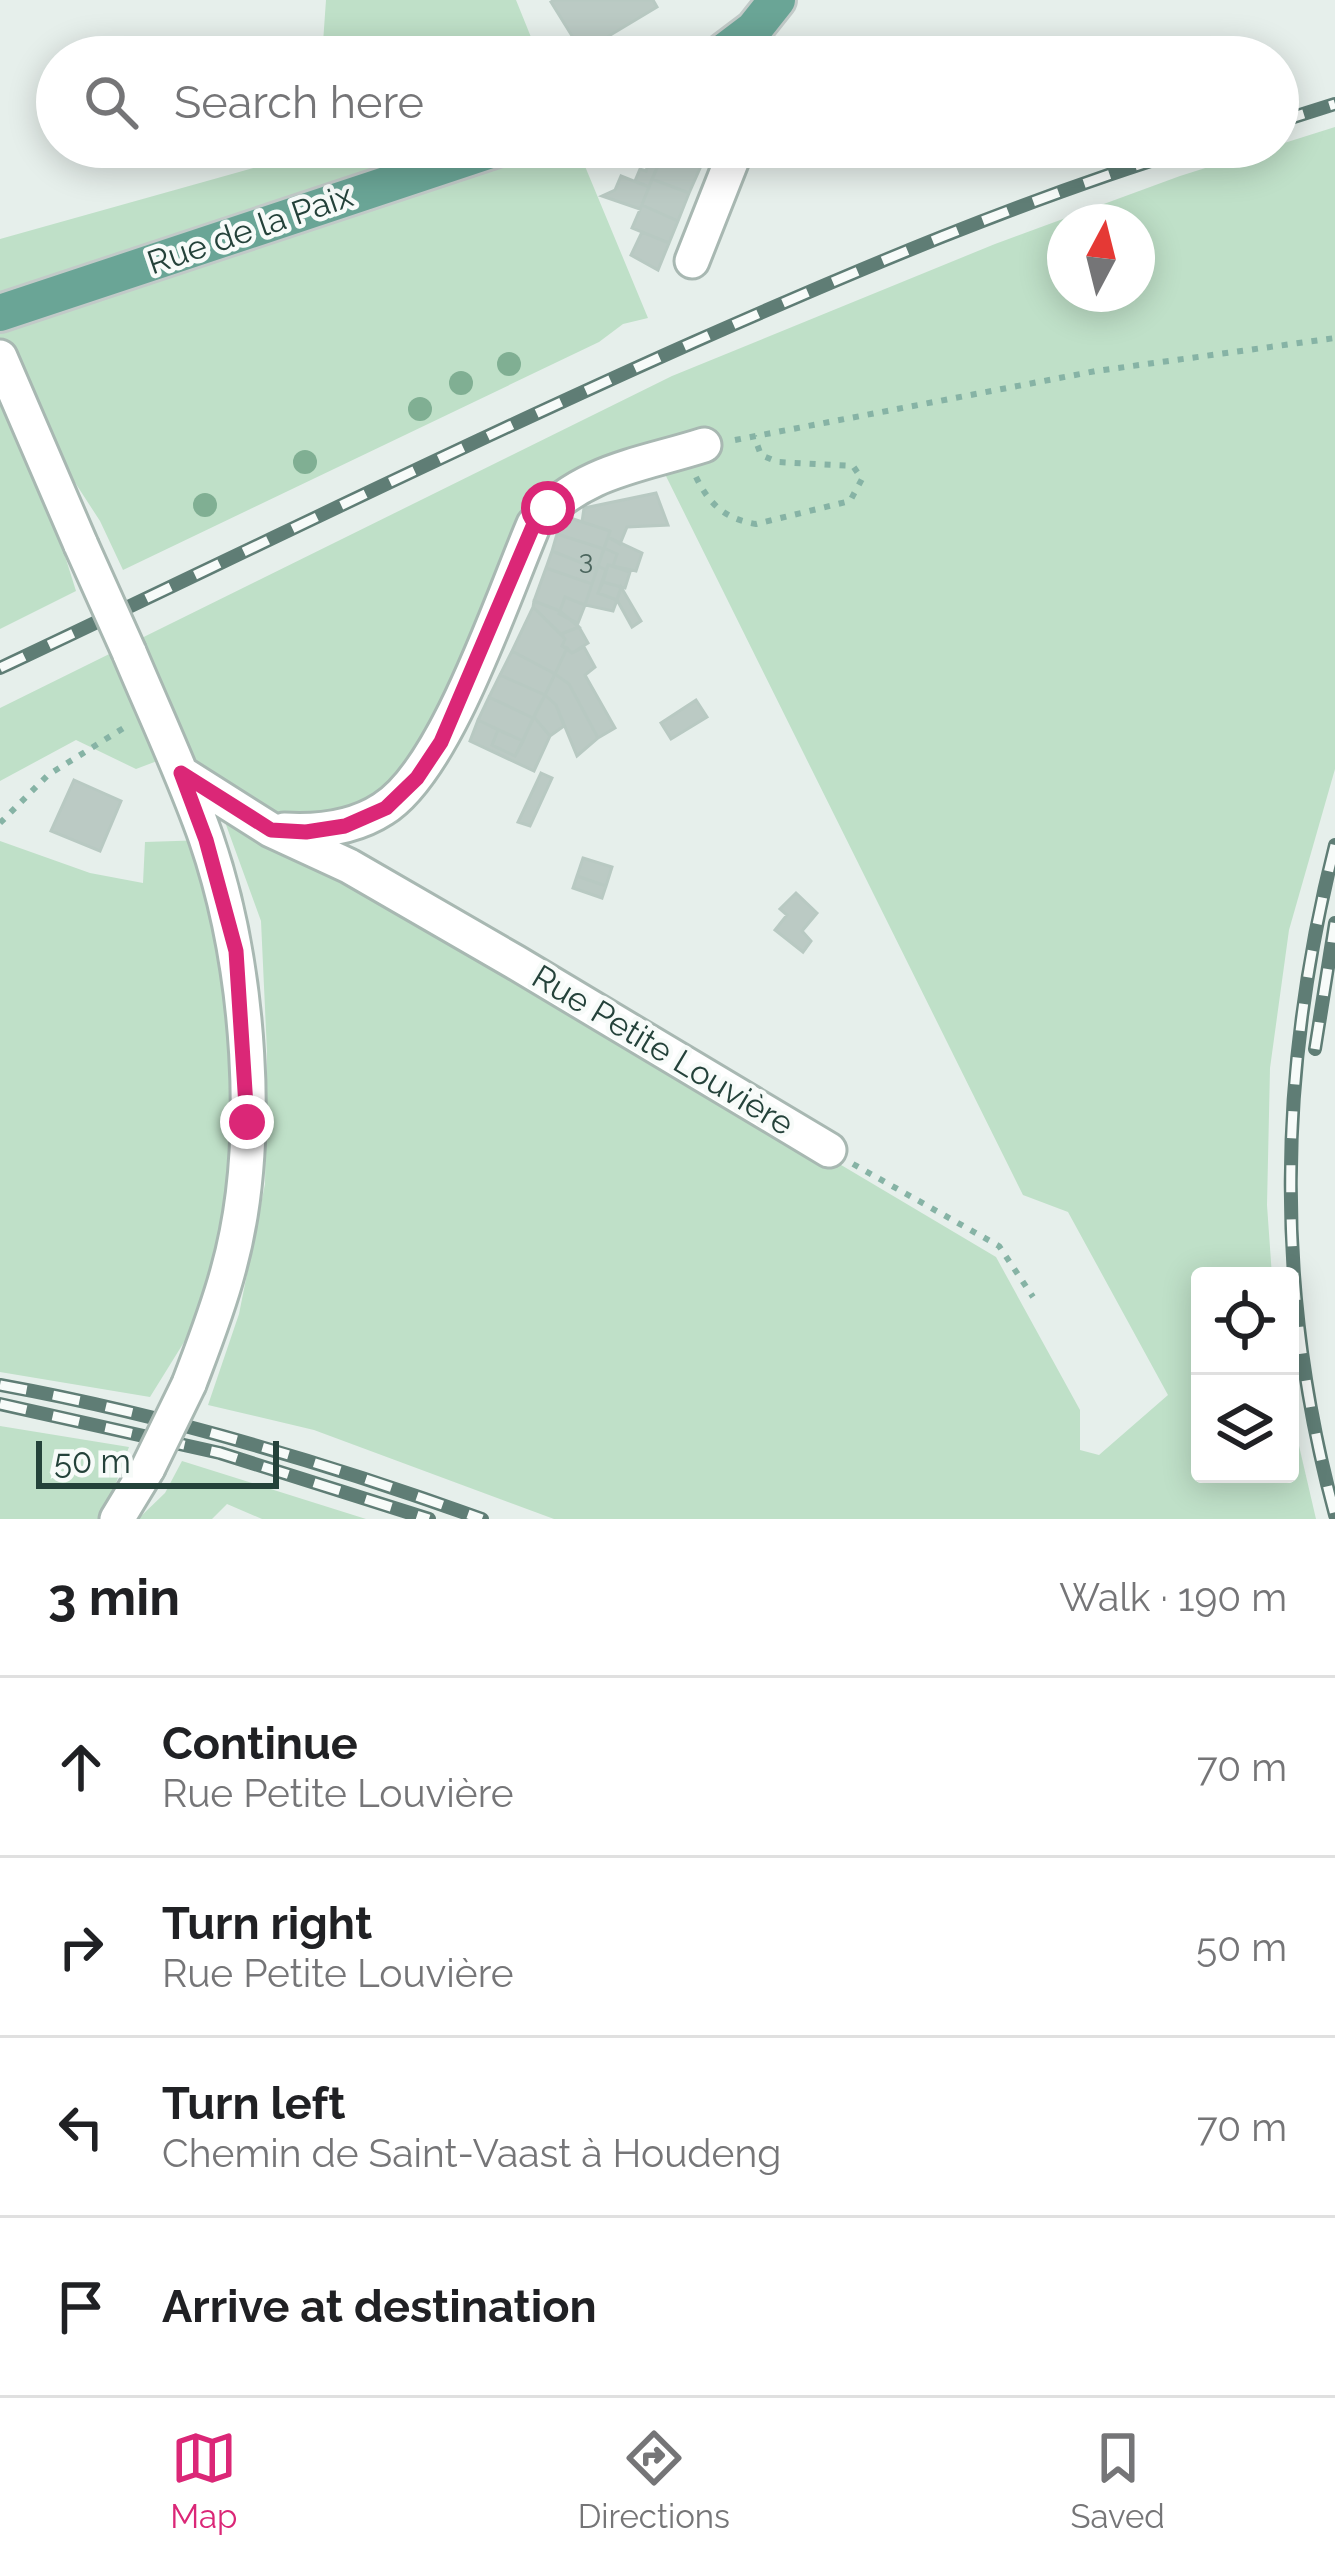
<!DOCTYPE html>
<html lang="en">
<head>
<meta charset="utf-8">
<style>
  body { margin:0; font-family:Raleway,sans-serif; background:#f2f2f2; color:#202124 }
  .controls { position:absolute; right:36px; bottom:36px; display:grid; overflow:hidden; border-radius:12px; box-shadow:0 6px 30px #0003 }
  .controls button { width:108px; height:108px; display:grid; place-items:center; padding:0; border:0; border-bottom:3px solid #e0e0e0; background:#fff; color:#202124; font:60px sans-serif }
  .compass { position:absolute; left:1047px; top:204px; width:108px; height:108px; border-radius:50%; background:#fff; box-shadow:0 6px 30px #0003; rotate:7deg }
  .scale { position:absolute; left:36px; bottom:30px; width:243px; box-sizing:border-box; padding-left:12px; border:6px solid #24423a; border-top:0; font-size:33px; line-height:42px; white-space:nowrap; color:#24423a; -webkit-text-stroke:9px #f7fbf9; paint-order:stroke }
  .stop { position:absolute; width:36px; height:36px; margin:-27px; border:9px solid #db2777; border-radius:50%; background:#fff }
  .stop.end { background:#db2777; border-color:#fff; box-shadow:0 3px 12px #0008 }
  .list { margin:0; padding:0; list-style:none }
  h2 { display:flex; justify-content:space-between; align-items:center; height:156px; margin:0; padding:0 48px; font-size:51px }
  h2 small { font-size:39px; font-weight:400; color:#757577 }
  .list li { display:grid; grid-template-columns:78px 1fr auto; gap:36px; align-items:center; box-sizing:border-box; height:180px; padding:0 48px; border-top:3px solid #e0e0e0 }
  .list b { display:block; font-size:45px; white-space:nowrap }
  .list p { margin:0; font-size:39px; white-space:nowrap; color:#757577 }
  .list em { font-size:39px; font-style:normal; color:#757577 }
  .icon { flex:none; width:66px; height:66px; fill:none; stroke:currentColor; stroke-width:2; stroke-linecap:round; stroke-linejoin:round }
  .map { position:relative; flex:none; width:1335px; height:1519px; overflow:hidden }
  .search { position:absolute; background:#fff; box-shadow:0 6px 30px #0003; left:36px; right:36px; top:36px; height:132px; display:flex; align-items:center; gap:30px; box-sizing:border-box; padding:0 42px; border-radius:66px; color:#757577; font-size:45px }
  .sheet { height:876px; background:#fff }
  nav { display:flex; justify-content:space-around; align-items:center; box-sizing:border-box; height:168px; border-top:3px solid #e0e0e0; background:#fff; font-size:33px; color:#757577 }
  nav a { display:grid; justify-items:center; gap:6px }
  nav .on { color:#db2777 }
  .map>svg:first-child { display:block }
  .green { fill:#bfe0c8; fill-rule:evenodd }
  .building { fill:#bbcac4; stroke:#b8c9c2; stroke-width:3 }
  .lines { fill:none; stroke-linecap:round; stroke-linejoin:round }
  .minor-casing { stroke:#a8b8b2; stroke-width:39 }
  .primary-casing { stroke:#c2cac8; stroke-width:42 }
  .path { stroke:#86b3a5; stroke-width:6; stroke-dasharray:6 9; stroke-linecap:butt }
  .minor { stroke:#fff; stroke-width:33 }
  .primary { stroke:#6aa596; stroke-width:36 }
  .rail-casing { stroke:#5f7d75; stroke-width:14 }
  .rail { stroke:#f7fbf9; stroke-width:9; stroke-dasharray:27; stroke-linecap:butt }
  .minor-bridge-casing { stroke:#a8b8b2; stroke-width:39; stroke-linecap:butt }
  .minor-bridge { stroke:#fff; stroke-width:33 }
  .tree { fill:#80af93 }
  .route { stroke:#db2777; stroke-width:15 }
  .labels { text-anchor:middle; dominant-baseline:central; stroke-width:9; stroke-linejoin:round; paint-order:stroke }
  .number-label { font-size:27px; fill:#4a645c }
  .street-label { font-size:33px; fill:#24423a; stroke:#f7fbf9 }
</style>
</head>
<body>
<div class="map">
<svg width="1335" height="1519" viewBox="0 0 1335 1519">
  <rect width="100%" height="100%" fill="#e6efeb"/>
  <!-- green -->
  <path class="green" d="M326,0h190l23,57h-217z
    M1335,127v642l-46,161 -19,138 -3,137 5,71h-72v198h90v-67l26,112h-762l-240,-89 -106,-25 31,-91 26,-130 2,-132 -6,-131 -36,-99 118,47 653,388 84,153v40l19,5 69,-60 -100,-183 -45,-17 -365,-735 -88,29 -153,289 -111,53 -133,-76 -37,14 -60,-29 -76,41v-73l672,-332 323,-132 185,-68zM1065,222h72v72h-72z
    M315,147h262l71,171 -25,6 -24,18 -476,228 -23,-49 -89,-137 65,207 -76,38v-390l314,-88z
    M206,840l30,111 -6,317 -80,129 -150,-25v-531l90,32 53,10 2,-41z
    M0,1426l129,21 -26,72h-103z
    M182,1461l184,58h-104l-35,-15 -15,15h-74l27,-26z"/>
  <!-- building -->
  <path class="building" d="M554,0h99l4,7 -75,45 -31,-50z
    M666,147l42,3 -19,43 -37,-14z
    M666,147l-17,40 -14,-6 5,-12 6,2 8,-24z
    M795,147h47l2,9 -46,8z
    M621,176l28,11 -9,22 -38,-13 13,-6z
    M652,179l37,14 -11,28 -36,-16z
    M642,205l36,16 -9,22 -37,-15z
    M642,232l27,11 -11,27 -27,-15z
    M656,493l12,32 -41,2 -7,17 -12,-7 2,-6 -28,-9 2,-14z
    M564,516l46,15 -6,18 -47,-15z
    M557,534l47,15 -7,20 -45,-18z
    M608,537l34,16 -6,18 -23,-5 4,-12 -13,-6z
    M604,548l13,6 -4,12 -5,-1 -2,5 -8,-4z
    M552,551l45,18 -5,15 -46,-16z
    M608,565l22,7 -5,16 -22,-6z
    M598,566l8,4 -8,23 19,7 -4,11 -28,-6z
    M546,568l46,16 -7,21 -20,-8 -5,14 -26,-10z
    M603,582l18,5 -4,13 -19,-7z
    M621,587l20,34 -9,6 -15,-27z
    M565,597l20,8 -7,18 -19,-9z
    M534,601l26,10 19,16 -18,7 -28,-27z
    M533,607l32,32 -3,7 5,2 -12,26 -43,-23z
    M579,627l9,16 -16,10 -10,-7 3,-7 -4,-5z
    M584,647l11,20 -10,8 30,53 -17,10 -29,-54 -14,-10 12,-26 5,5z
    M512,651l43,23 -10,21 -45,-20z
    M555,674l14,10 29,54 -21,18 -21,-51 -11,-10z
    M500,675l45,20 -12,23 -44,-21z
    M545,695l11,10 8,21 -14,10 -16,-19z
    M489,697l44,21 -10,23 -45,-21z
    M696,700l11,17 -36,22 -10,-16z
    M534,717l16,19 -16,35 -64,-30 8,-21 20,10 -6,15 23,11z
    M498,730l25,11 -8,15 -23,-11z
    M541,773l11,5 -22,48 -12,-4z
    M74,780l47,21 -21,50 -49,-20z
    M583,858l29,9 -6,19 -29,-10z
    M577,876l29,10 -4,12 -29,-10z
    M796,893l21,20 -15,18 9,10 -8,11 -28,-22 12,-15 -7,-6z"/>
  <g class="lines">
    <defs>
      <path id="minor" d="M692,261l45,-114
        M0,357l81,188
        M129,652c26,62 55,123 77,186 43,125 58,305 22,433 -10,38 -25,76 -39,113
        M181,773l90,57 78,36 166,96 314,188
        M284,830c34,2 70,-2 99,-21 63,-39 120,-213 151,-285 49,-54 104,-58 170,-79
        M117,1519l31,-51"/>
      <path id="primary" d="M717,57l37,-28 23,-29
        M0,313l500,-166"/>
    </defs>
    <!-- minor casing -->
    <use href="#minor" class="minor-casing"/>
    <!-- primary casing -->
    <use href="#primary" class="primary-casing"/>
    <!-- path -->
    <path class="path" d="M735,440l361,-69 239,-33
      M696,477c13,27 29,42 60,47l94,-23 12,-22 -9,-13 -75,-4 -17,-7 -7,-19
      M0,823l48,-48 82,-51
      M853,1164l146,82 34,51"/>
    <!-- minor -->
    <use href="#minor" class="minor"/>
    <!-- primary -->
    <use href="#primary" class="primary"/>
    <defs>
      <path id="rail" d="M1278,122l57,-18
        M0,668c231,-109 460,-222 694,-326 163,-72 330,-143 501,-195
        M1335,845c-57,226 -61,444 0,670
        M1315,1049l20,-126
        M0,1385c166,30 324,77 482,134
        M0,1404l220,49 209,66"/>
    </defs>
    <!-- rail casing -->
    <use href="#rail" class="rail-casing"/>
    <!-- rail -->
    <use href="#rail" class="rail"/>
    <defs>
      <path id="minor-bridge" d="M81,545l48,107
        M148,1468l41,-84"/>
    </defs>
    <!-- minor-bridge casing -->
    <use href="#minor-bridge" class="minor-bridge-casing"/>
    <!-- minor-bridge -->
    <use href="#minor-bridge" class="minor-bridge"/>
  </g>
  <!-- trees -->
  <g class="tree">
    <circle cx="509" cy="364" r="12"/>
    <circle cx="461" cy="383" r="12"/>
    <circle cx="420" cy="409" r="12"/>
    <circle cx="305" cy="462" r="12"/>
    <circle cx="205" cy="505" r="12"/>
  </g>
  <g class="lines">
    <!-- route -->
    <path class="route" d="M247,1122l-11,-171 -30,-111 -25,-67 90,57 35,2 39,-6 41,-18 31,-30 24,-36 93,-218 14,-16"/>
  </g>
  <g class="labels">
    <!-- number labels -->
    <g class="number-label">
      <text x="586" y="559">3</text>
    </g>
    <!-- street labels -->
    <g class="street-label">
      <text transform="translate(250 229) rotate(-19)">Rue de la Paix</text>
      <text transform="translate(663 1050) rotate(31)">Rue Petite Louvière</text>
    </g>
  </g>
</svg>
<div class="controls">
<button><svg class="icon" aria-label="locate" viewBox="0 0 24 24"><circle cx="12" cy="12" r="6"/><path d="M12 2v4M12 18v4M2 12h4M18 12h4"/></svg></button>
<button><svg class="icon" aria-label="layers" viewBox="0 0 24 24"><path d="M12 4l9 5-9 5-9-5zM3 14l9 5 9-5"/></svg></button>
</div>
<svg class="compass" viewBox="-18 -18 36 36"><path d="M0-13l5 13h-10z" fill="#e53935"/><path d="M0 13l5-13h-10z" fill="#757577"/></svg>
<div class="scale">50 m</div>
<div class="stop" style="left:548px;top:508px"></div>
<div class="stop end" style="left:247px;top:1122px"></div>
<div class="search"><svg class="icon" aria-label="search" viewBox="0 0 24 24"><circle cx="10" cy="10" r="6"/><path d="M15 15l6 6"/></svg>Search here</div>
</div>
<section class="sheet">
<h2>3 min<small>Walk · 190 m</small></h2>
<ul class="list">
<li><svg class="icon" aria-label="ahead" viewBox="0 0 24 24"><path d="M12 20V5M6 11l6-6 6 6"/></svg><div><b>Continue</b><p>Rue Petite Louvière</p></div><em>70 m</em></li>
<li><svg class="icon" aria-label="right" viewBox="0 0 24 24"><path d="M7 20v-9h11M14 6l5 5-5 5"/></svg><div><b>Turn right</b><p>Rue Petite Louvière</p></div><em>50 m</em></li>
<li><svg class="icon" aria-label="left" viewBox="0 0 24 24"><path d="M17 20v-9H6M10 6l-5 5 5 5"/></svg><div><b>Turn left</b><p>Chemin de Saint-Vaast à Houdeng</p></div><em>70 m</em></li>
<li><svg class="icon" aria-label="arrive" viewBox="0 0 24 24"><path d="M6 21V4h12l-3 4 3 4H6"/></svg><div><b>Arrive at destination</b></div></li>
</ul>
</section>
<nav>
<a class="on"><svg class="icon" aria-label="map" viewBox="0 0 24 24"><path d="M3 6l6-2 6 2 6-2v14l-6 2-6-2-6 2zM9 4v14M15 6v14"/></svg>Map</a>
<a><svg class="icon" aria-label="directions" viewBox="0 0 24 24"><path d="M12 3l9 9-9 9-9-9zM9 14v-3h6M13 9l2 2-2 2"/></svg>Directions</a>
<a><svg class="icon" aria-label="saved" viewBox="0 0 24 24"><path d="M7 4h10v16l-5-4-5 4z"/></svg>Saved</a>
</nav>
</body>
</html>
